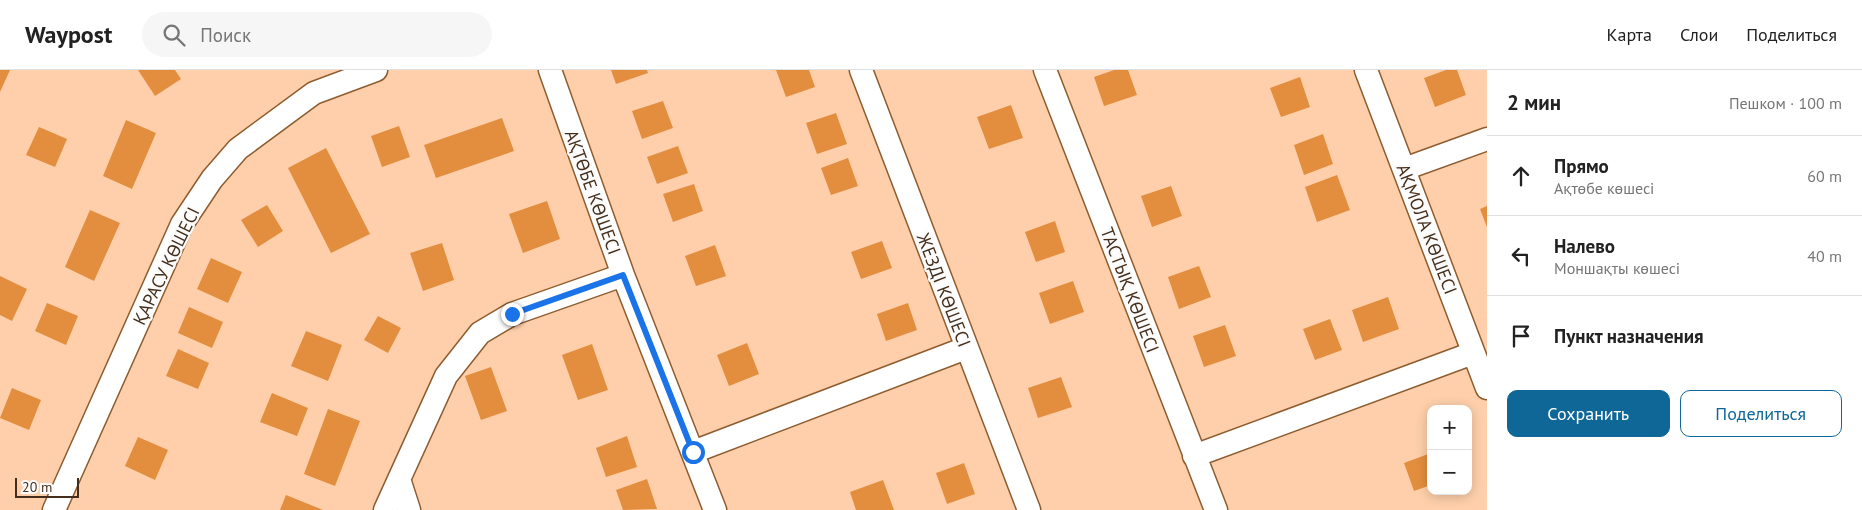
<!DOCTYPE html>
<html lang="ru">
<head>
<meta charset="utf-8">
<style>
  body { margin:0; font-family:"PT Sans",sans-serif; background:#f6f6f6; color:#222 }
  .controls { position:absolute; right:15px; bottom:15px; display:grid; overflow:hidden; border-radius:10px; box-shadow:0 2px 12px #0003 }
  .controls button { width:45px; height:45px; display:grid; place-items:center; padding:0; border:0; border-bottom:1px solid #e0e0e0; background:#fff; color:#222; font:25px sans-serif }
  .scale { position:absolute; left:15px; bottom:12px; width:64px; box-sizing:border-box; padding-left:5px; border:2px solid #442e1b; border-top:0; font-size:14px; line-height:18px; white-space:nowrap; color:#442e1b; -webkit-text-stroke:4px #fbfbfb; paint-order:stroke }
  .stop { position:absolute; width:15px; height:15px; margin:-11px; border:4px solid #1a73e8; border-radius:50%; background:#fff }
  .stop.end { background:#1a73e8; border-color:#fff; box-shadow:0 1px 5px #0008 }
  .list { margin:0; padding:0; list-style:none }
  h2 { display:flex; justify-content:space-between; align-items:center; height:65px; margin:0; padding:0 20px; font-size:21px }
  h2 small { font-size:16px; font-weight:400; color:#767676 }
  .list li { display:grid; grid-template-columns:32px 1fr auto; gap:15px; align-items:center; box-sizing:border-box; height:80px; padding:0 20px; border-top:1px solid #e0e0e0 }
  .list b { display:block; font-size:19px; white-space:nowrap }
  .list p { margin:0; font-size:16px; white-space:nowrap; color:#767676 }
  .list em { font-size:16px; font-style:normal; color:#767676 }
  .actions { display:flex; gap:10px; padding:15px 20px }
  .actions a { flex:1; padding:11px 0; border:1px solid #0f6797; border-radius:10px; text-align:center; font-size:18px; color:#0f6797 }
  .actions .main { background:#0f6797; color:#fff }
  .icon { flex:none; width:28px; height:28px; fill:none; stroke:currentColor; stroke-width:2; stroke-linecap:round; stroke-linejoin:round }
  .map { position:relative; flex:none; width:1487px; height:440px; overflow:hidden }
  header { display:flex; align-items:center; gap:30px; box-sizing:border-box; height:70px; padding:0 25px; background:#fff; border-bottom:1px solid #e0e0e0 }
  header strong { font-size:24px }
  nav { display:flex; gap:28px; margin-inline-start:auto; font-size:18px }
  .search { width:350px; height:45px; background:#f6f6f6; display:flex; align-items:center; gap:12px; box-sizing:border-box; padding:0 18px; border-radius:28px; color:#767676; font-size:19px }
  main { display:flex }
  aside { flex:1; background:#fff }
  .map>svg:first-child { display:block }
  .building { fill:#e38e3e }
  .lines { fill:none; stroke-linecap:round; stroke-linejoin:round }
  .minor-casing { stroke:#8e5c2f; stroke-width:25 }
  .minor { stroke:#fff; stroke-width:22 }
  .route { stroke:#1a73e8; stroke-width:6 }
  .labels { text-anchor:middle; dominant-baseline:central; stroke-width:4.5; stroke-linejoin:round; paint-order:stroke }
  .street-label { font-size:18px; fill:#442e1b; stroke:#fbfbfb }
</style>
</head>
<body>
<header>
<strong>Waypost</strong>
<div class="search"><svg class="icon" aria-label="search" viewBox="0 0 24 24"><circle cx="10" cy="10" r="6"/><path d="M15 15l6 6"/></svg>Поиск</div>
<nav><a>Карта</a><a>Слои</a><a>Поделиться</a></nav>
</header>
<main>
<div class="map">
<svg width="1487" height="440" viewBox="0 0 1487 440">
  <rect width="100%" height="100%" fill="#fecfaa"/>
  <!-- building -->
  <path class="building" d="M0,0h10l-10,22z
    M138,0h37l6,9 -26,17z
    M611,0h36l1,3 -32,11z
    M776,0h33l6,17 -29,10z
    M1114,0h14l9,25 -33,11 -10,-29z
    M1446,0h11l9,25 -31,12 -11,-29z
    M1300,7l10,30 -29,10 -11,-29z
    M663,31l10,27 -31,11 -10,-28z
    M1011,35l12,33 -34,11 -12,-32z
    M836,43l11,31 -30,10 -11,-31z
    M502,48l12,33 -78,27 -12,-33z
    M126,50l30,13 -24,56 -29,-13z
    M399,56l11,31 -28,10 -11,-31z
    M39,57l28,12 -12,28 -29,-12z
    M1323,64l10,30 -29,11 -10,-30z
    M678,76l10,27 -31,11 -10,-27z
    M326,78l44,86 -39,19 -43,-85z
    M848,88l10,28 -27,9 -10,-27z
    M1337,105l13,35 -33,12 -12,-35z
    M694,114l9,27 -30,11 -10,-28z
    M1171,116l11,30 -30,11 -11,-31z
    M547,131l13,38 -37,14 -14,-39z
    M267,135l16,26 -25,16 -17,-27z
    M1487,136v21l-7,-18z
    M90,140l30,13 -26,58 -29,-14z
    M1055,151l10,31 -29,10 -11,-30z
    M882,171l10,27 -31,11 -10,-27z
    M442,173l12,37 -31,11 -13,-38z
    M715,175l11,31 -30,10 -11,-30z
    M211,188l31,14 -14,31 -31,-14z
    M1199,196l12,31 -32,12 -11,-32z
    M0,206l27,13 -15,32 -12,-6z
    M1073,211l11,31 -34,12 -11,-31z
    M1388,227l11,32 -36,13 -11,-32z
    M47,233l31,13 -12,29 -31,-14z
    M908,233l9,27 -31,11 -9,-27z
    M189,237l34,15 -11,26 -34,-15z
    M378,246l23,12 -13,25 -24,-13z
    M1330,249l12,31 -27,10 -12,-31z
    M1225,255l11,31 -32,11 -11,-31z
    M306,261l36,14 -14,36 -37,-15z
    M747,273l12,31 -30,12 -12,-31z
    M592,274l16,46 -30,10 -16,-45z
    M178,279l31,14 -11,26 -32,-13z
    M491,297l16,44 -26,9 -16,-44z
    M1061,307l11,30 -34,11 -10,-30z
    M12,318l29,12 -12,30 -29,-12z
    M272,323l36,15 -11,28 -37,-14z
    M328,339l32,12 -25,65 -31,-12z
    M627,366l10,31 -31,10 -10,-29z
    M138,367l30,13 -13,30 -30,-14z
    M1431,383v32l-17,6 -10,-28z
    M964,393l11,31 -28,10 -11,-31z
    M647,409l10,30 -34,1 -7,-20z
    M883,410l11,30h-38l-6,-18z
    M286,425l37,15h-43z"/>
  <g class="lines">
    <defs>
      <path id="minor" d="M550,0l73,205 92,235
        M861,0l168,440
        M1045,0l171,440
        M1366,0l121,318
        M1404,99l83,-30
        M693,382l273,-104
        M1194,386l279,-103
        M399,409l10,31
        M54,440l128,-286 30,-45 26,-30 76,-56 62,-23
        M385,440l61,-134 34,-43 32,-19 111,-39"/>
    </defs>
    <!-- minor casing -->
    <use href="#minor" class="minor-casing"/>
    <!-- minor -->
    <use href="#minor" class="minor"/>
  </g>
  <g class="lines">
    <!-- route -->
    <path class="route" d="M512,244l111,-39 70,177"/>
  </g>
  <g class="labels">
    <!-- street labels -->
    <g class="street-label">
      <text transform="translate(593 122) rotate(70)">АҚТӨБЕ КӨШЕСІ</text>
      <text transform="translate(1427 159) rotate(69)">АҚМОЛА КӨШЕСІ</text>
      <text transform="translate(166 196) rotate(-64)">ҚАРАСУ КӨШЕСІ</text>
      <text transform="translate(944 220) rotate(69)">ЖЕЗДІ КӨШЕСІ</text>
      <text transform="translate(1130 220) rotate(69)">ТАСТЫҚ КӨШЕСІ</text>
    </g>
  </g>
</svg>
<div class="controls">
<button>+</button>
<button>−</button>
</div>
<div class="scale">20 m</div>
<div class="stop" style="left:693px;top:382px"></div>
<div class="stop end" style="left:512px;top:244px"></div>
</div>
<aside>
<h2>2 мин<small>Пешком · 100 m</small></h2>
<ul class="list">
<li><svg class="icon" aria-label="ahead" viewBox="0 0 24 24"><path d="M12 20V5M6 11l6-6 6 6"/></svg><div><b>Прямо</b><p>Ақтөбе көшесі</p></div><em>60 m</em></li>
<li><svg class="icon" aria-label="left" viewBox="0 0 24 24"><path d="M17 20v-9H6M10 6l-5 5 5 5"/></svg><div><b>Налево</b><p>Моншақты көшесі</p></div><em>40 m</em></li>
<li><svg class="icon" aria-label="arrive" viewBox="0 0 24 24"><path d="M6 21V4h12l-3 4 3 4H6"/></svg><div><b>Пункт назначения</b></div></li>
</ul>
<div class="actions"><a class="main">Сохранить</a><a>Поделиться</a></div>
</aside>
</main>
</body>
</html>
